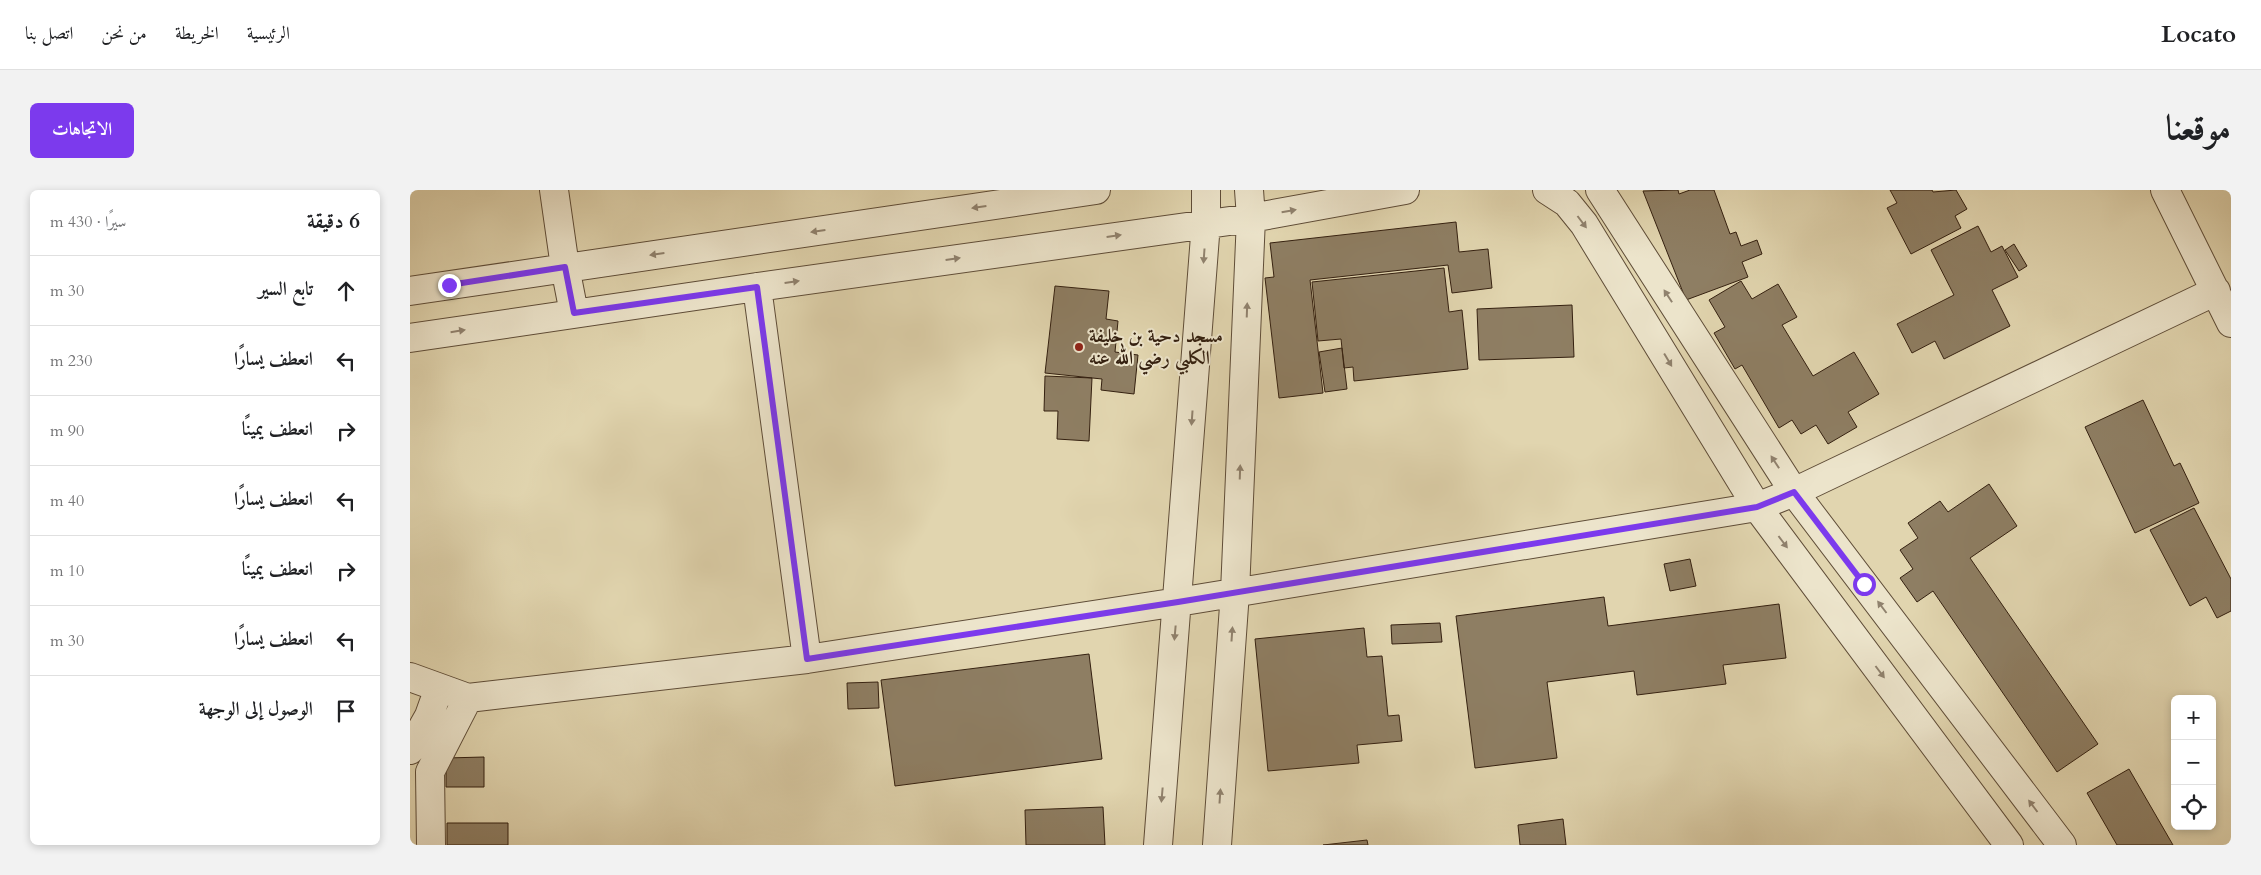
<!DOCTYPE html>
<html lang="ar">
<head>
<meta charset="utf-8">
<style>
  body { margin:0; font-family:Cardo,Amiri,serif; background:#f2f2f2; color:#202124; direction:rtl }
  .controls { position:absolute; right:15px; bottom:15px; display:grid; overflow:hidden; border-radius:8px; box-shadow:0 2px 8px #0003 }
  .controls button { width:45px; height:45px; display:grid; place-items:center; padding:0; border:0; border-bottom:1px solid #e0e0e0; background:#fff; color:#202124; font:25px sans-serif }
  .stop { position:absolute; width:15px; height:15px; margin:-11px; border:4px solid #7c3aed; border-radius:50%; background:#fff }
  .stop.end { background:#7c3aed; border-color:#fff; box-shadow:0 1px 5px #0008 }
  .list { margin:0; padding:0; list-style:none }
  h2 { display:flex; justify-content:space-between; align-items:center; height:65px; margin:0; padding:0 20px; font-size:21px }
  h2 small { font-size:16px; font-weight:400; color:#757577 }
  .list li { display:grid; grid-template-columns:32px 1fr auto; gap:15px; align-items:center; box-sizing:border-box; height:70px; padding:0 20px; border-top:1px solid #e0e0e0 }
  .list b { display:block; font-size:19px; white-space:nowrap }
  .list em { font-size:16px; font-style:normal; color:#757577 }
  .icon { flex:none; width:28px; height:28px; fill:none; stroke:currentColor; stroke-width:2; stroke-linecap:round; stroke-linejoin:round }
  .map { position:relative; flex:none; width:1821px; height:655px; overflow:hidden; direction:ltr; border-radius:8px }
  header { display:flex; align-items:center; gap:30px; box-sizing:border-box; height:70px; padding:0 25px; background:#fff; border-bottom:1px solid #e0e0e0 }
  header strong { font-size:24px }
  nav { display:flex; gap:28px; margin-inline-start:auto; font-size:18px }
  .intro { display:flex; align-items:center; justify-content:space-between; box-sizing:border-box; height:120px; padding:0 30px }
  h1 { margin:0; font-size:35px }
  .button { padding:12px 22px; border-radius:8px; background:#7c3aed; color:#fff; font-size:18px; font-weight:700 }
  main { display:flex; gap:30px; padding:0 30px }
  aside { flex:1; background:#fff; border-radius:8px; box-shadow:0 2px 8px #0003 }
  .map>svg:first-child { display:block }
  .building { fill:#8e7e63; stroke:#342010 }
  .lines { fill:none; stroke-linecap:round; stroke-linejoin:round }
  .minor-casing { stroke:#5f4d38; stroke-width:30 }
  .minor { stroke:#ece4cb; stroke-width:28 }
  .oneway { fill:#90826e }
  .route { stroke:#7c3aed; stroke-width:6 }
  .poi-dot { fill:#8f2418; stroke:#ece4cb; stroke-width:2 }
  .labels { text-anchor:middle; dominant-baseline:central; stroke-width:4; stroke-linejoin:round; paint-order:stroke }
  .poi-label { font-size:19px; font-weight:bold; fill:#342010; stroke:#ece4cb; text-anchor:start }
</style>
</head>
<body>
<header>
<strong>Locato</strong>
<nav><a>الرئيسية</a><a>الخريطة</a><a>من نحن</a><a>اتصل بنا</a></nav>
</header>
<div class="intro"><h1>موقعنا</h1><a class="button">الاتجاهات</a></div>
<main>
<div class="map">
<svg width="1821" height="655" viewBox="0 0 1821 655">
  <rect width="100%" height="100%" fill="#e1d5af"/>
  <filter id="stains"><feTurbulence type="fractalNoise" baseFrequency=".004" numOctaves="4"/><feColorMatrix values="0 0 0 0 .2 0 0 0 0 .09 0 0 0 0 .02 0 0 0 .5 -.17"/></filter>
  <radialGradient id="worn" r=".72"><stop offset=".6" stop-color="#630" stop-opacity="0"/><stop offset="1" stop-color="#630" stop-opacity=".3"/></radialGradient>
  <!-- building -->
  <path class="building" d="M1268,0l1,4 11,-4h24l16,44 6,-2 5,14 16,-6 5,14 -20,8 6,15 -62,23 -43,-109z
    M1480,0h42l1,2 23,-2 11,19 -12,7 6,12 -50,26 -24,-46 10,-5z
    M1046,32l3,30 29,-3 4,39 -40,5 -4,-28 -138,15 13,113 -44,5 -14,-120 9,-1 -4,-34z
    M1568,36l13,26 11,-6 16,31 -26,13 18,36 -66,33 -9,-18 -23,12 -15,-29 57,-29 -23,-45z
    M1604,54l13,22 -8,5 -14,-21z
    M1034,78l5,44 13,-2 6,59 -114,12 -1,-14 -9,1 -3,-29 -23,2 -6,-59z
    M1331,91l11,18 26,-15 19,33 -15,8 31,51 41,-24 25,42 -31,18 9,15 -29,17 -12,-19 -15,9 -9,-14 -13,8 -37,-63 -7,4 -21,-36 11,-6 -16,-27z
    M645,96l54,5 -3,28 12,2 -3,31 23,3 -4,39 -33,-4 1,-11 -57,-6z
    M1162,115l2,52 -95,3 -2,-51z
    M932,158l5,41 -22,3 -6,-40z
    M635,186l47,2 -3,63 -32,-2 1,-28h-14z
    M1733,210l31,66 6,-3 19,40 -64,30 -50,-106z
    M1579,294l28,42 -47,32 128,186 -41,28 -124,-181 -16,11 -17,-24 13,-9 -13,-19 18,-12 -10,-15 32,-22 8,11z
    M1784,318l37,71v32l-14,7 -11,-21 -16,9 -40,-76z
    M1280,369l6,27 -26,5 -6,-27z
    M1194,407l4,29 171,-22 7,54 -63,7 3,19 -89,11 -3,-24 -87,11 10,76 -82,10 -19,-152z
    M1030,433l2,19 -50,2 -1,-19z
    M954,438l3,29 15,-1 6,60 11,-1 3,26 -45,4 2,18 -91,8 -13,-132z
    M679,464l13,105 -207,27 -14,-106z
    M468,492l1,26 -31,1 -1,-26z
    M74,567v30h-38v-29z
    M1719,579l44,76h-56l-30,-52z
    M693,617l2,38h-79l-1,-35z
    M1153,629l3,26h-46l-2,-20z
    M37,633h61v22h-61z
    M957,650l1,5h-45z"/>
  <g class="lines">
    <defs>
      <path id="minor" d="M144,0l11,77 9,46
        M1137,0l20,13 17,21 173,283 252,338
        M1190,0l194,302 268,353
        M1755,0l66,133
        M347,97l50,372
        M0,101l686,-101
        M0,148l347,-51 494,-69 154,-28
        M0,487l58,21 339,-39 371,-57 579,-95 37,-15 422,-201
        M0,560l19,-34 10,-28
        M21,655l-1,-73 38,-74
        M748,655l48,-622v-33
        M807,655l18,-253 16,-374 -2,-28"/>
    </defs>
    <!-- minor casing -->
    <use href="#minor" class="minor-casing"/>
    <!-- minor -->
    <use href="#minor" class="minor"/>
  </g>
  <!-- one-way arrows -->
  <defs><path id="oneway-solid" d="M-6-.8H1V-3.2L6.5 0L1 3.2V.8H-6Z" transform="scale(1.25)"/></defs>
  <g class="oneway">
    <use href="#oneway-solid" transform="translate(569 17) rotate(172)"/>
    <use href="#oneway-solid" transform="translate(879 21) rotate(-10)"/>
    <use href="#oneway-solid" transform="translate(1172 32) rotate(53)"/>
    <use href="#oneway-solid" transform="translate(408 41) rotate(172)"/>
    <use href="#oneway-solid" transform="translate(704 46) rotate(-8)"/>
    <use href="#oneway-solid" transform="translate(247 64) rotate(172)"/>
    <use href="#oneway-solid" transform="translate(794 66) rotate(94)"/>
    <use href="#oneway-solid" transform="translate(543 69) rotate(-8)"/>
    <use href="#oneway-solid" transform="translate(382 92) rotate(-8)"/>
    <use href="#oneway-solid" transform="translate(1258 106) rotate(-123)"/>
    <use href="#oneway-solid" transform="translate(837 120) rotate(-88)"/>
    <use href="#oneway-solid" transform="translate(48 141) rotate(-9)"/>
    <use href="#oneway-solid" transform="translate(1258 170) rotate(59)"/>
    <use href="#oneway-solid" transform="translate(782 228) rotate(94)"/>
    <use href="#oneway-solid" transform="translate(1365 272) rotate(-123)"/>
    <use href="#oneway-solid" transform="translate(830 282) rotate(-88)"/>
    <use href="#oneway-solid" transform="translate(1373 352) rotate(53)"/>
    <use href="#oneway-solid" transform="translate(1472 417) rotate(-127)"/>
    <use href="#oneway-solid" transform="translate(765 443) rotate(95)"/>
    <use href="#oneway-solid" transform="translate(822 444) rotate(-86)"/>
    <use href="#oneway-solid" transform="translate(1470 482) rotate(53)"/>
    <use href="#oneway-solid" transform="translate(752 605) rotate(95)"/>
    <use href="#oneway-solid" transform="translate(810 606) rotate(-86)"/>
    <use href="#oneway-solid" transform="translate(1623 616) rotate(-127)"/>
  </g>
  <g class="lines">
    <!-- route -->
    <path class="route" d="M39,95l116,-18 9,46 183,-26 50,372 371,-57 579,-95 37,-15 70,92"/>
  </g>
  <!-- markers -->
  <circle class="poi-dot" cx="669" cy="157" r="5"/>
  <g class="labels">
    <!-- poi labels -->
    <g class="poi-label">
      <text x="679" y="146">مسجد دحية بن خليفة<tspan x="679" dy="22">الكلبي رضي الله عنه</tspan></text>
    </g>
  </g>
  <rect width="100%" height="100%" filter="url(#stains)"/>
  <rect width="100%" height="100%" fill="url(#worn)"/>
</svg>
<div class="controls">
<button>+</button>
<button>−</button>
<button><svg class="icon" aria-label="locate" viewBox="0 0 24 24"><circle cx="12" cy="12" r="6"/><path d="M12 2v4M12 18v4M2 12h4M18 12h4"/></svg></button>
</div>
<div class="stop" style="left:1454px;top:394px"></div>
<div class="stop end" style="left:39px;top:95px"></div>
</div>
<aside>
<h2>6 دقيقة<small>سيرًا · 430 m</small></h2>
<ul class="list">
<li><svg class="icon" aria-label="ahead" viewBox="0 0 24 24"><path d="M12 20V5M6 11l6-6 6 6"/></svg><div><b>تابع السير</b></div><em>30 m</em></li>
<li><svg class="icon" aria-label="left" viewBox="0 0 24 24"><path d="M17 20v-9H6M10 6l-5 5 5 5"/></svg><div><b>انعطف يسارًا</b></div><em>230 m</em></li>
<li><svg class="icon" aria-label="right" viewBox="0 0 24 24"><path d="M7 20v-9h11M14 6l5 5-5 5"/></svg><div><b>انعطف يمينًا</b></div><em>90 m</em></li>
<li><svg class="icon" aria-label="left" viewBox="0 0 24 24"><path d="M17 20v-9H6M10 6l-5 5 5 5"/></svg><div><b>انعطف يسارًا</b></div><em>40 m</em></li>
<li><svg class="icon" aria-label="right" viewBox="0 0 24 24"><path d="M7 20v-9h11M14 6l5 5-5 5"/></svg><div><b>انعطف يمينًا</b></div><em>10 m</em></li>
<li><svg class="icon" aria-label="left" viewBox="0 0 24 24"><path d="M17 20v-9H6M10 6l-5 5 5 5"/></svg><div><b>انعطف يسارًا</b></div><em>30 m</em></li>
<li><svg class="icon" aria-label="arrive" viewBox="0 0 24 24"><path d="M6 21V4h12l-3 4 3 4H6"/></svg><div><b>الوصول إلى الوجهة</b></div></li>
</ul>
</aside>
</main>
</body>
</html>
